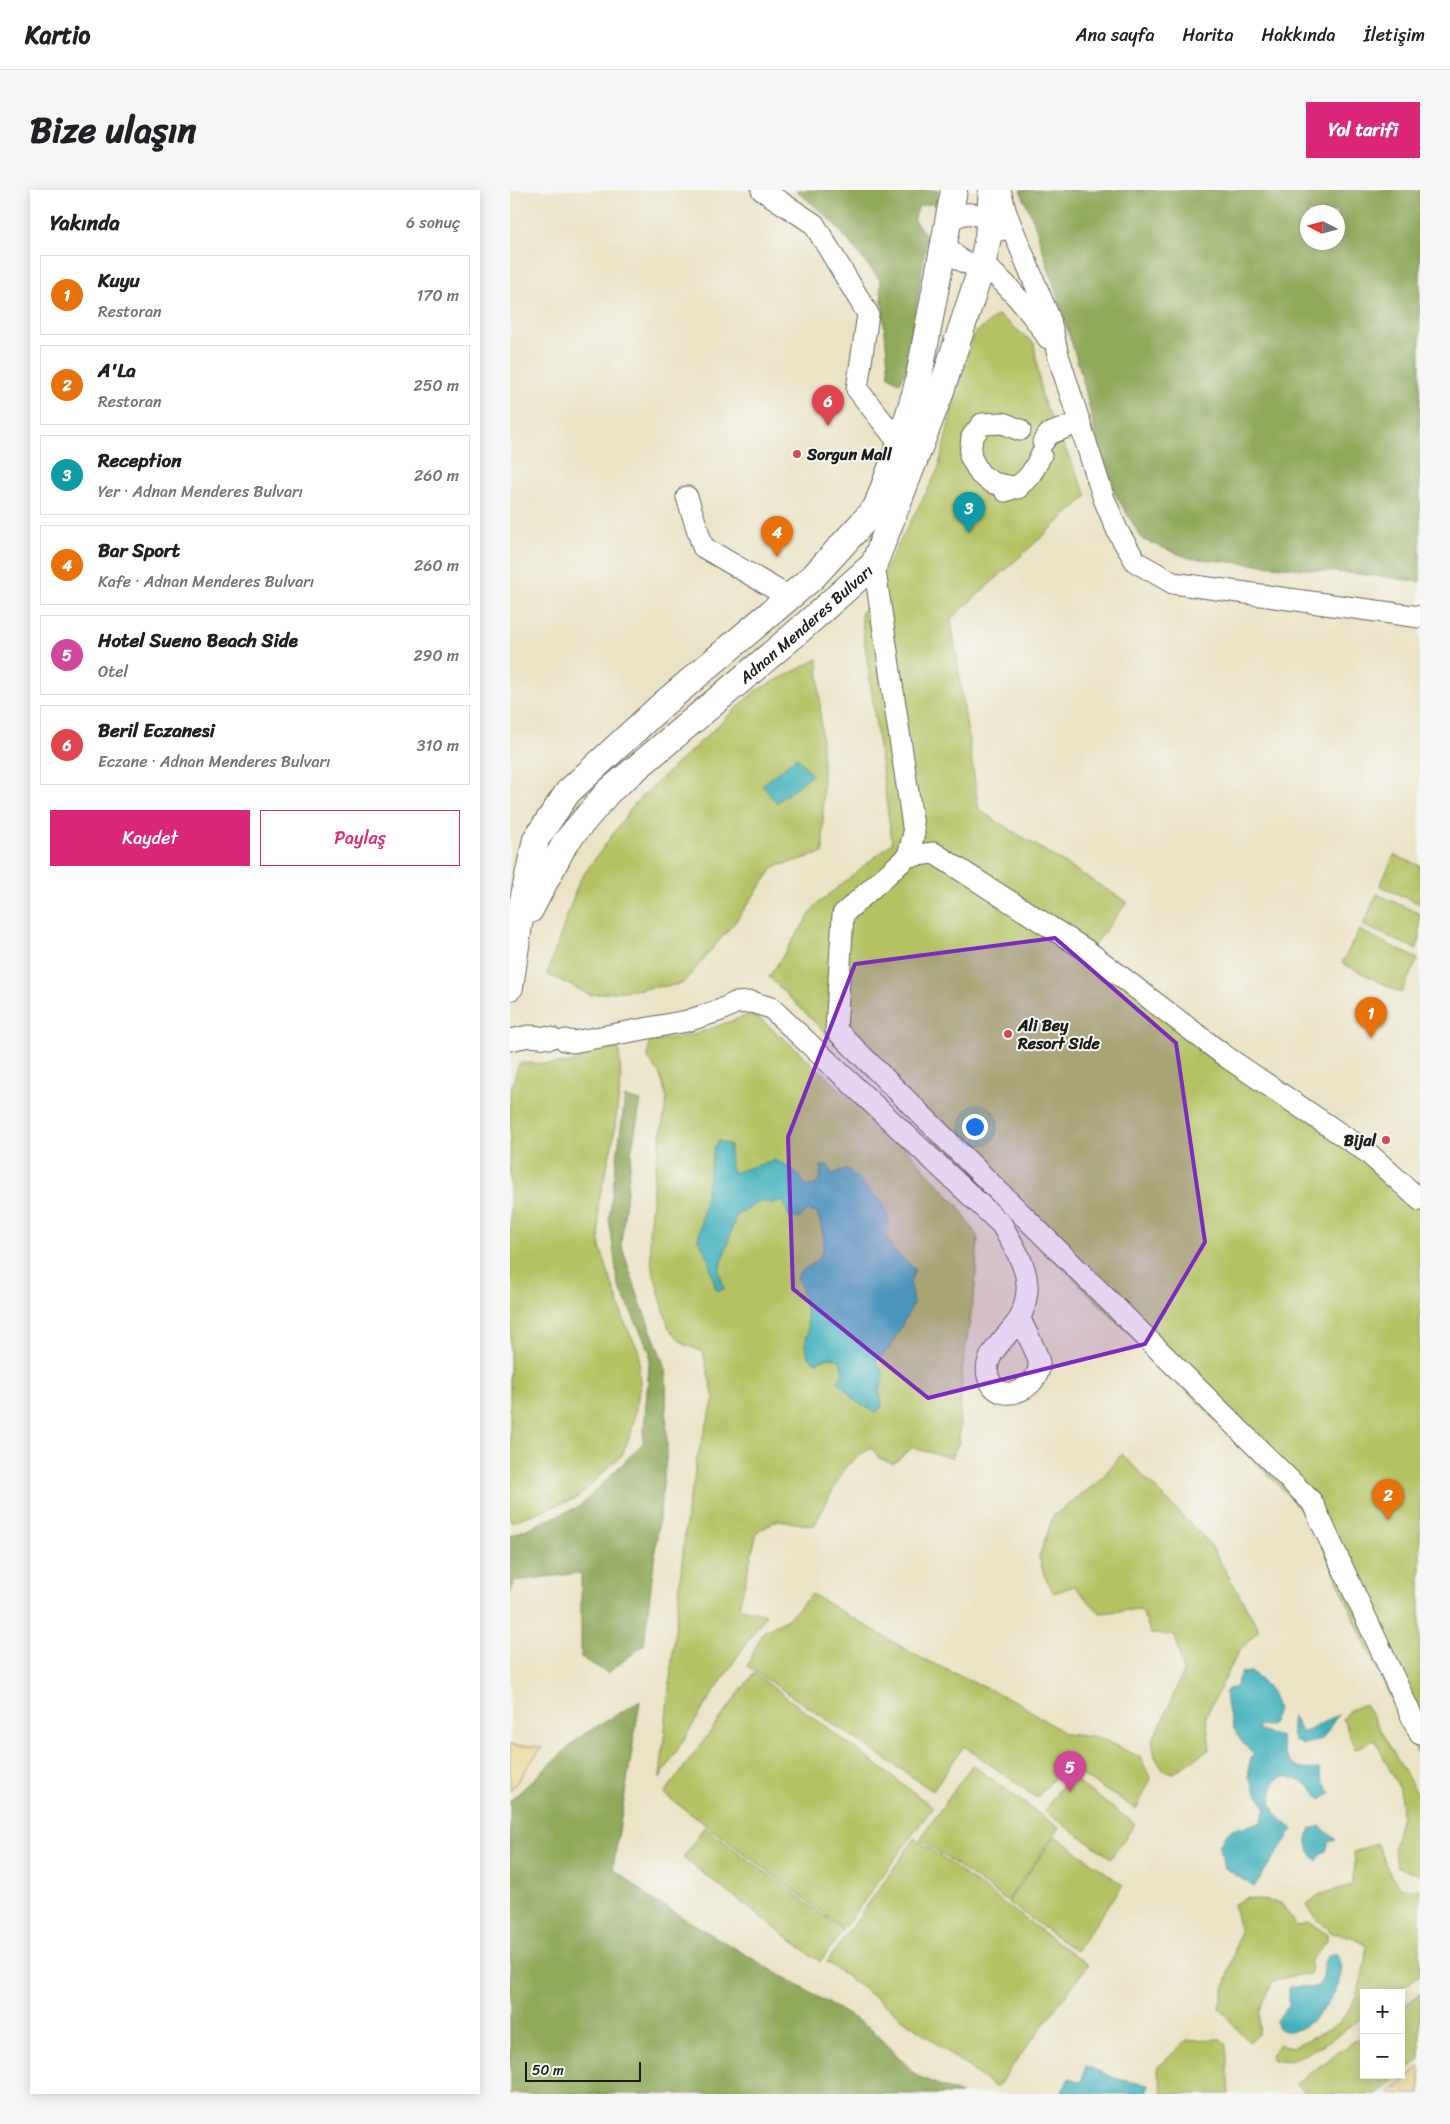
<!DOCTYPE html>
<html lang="tr">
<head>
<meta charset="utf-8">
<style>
  body { margin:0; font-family:Sriracha,sans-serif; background:#f6f6f6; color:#202124 }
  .controls { position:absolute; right:15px; bottom:15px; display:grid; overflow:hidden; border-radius:0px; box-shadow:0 2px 12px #0003 }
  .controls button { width:45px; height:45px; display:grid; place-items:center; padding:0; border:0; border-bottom:1px solid #e0e0e0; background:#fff; color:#202124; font:25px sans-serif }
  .compass { position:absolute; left:790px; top:15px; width:45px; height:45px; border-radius:50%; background:#fff; box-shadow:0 2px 12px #0003; rotate:276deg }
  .scale { position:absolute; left:15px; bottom:12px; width:116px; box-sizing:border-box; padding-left:5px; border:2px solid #1c1c1c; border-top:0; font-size:14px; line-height:18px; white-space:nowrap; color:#1c1c1c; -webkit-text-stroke:4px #f6f6f2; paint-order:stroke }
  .you { position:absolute; left:464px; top:936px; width:18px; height:18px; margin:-12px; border:4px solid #fff; border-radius:50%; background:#1a73e8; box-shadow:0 0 0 8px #1a73e833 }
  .badge { display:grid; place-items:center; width:32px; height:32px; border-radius:50%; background:#db2777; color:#fff; font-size:16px; font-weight:700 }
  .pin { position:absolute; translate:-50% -41px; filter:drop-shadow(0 1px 2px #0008) }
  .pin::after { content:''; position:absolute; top:26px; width:18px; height:15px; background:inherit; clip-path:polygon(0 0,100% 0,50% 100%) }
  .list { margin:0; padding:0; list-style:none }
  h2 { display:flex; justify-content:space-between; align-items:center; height:65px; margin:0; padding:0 20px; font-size:21px }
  h2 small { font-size:16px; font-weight:400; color:#757577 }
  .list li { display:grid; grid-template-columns:32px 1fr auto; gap:15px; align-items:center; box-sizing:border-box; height:80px; margin:0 10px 10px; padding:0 10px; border:1px solid #e0e0e0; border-radius:0px }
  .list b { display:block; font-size:19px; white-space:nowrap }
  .list p { margin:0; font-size:16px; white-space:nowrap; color:#757577 }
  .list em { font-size:16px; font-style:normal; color:#757577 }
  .actions { display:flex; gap:10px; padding:15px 20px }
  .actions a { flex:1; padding:11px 0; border:1px solid #db2777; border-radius:0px; text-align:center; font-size:18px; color:#db2777 }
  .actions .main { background:#db2777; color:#fff }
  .map { position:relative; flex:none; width:910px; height:1904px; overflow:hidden; border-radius:0px }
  header { display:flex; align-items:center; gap:30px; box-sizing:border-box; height:70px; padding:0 25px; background:#fff; border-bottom:1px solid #e0e0e0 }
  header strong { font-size:24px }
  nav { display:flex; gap:28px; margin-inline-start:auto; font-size:18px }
  .intro { display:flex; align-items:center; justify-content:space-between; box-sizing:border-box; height:120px; padding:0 30px }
  h1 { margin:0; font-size:35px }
  .button { padding:12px 22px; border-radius:0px; background:#db2777; color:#fff; font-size:18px; font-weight:700 }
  main { display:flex; gap:30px; padding:0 30px }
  aside { flex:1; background:#fff; border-radius:0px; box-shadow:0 2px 12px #0003 }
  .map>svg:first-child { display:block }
  .green { fill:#b4c264; stroke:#686f40 }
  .forest { fill:#8fa85a; stroke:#56623b; fill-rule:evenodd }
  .sand { fill:#eeda9e; stroke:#857b5d }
  .water { fill:#40b0bb; stroke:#2e666c }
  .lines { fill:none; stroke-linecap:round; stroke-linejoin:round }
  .minor-casing { stroke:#646257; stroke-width:23 }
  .major-casing { stroke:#646257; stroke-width:28 }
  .minor { stroke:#fff; stroke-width:21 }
  .major { stroke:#fff; stroke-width:26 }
  .marked { fill:#7b2cbf; fill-opacity:0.2; stroke:#7b2cbf; stroke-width:4; stroke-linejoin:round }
  .poi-dot { fill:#d1495b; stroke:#f6f6f2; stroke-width:2 }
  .labels { text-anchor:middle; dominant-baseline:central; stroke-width:4; stroke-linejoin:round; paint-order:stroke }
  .poi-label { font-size:16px; font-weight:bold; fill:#1c1c1c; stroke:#f6f6f2; text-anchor:start }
  .street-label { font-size:16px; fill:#1c1c1c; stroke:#f6f6f2 }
</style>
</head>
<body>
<header>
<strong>Kartio</strong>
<nav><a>Ana sayfa</a><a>Harita</a><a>Hakkında</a><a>İletişim</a></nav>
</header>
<div class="intro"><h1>Bize ulaşın</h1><a class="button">Yol tarifi</a></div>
<main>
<aside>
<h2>Yakında<small>6 sonuç</small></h2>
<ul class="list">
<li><span class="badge" style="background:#e8710a">1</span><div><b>Kuyu</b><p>Restoran</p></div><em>170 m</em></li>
<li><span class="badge" style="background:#e8710a">2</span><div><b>A'La</b><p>Restoran</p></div><em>250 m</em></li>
<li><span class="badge" style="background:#0f9aa8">3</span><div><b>Reception</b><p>Yer · Adnan Menderes Bulvarı</p></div><em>260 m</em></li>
<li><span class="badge" style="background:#e8710a">4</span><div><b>Bar Sport</b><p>Kafe · Adnan Menderes Bulvarı</p></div><em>260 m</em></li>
<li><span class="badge" style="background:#d1479c">5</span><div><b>Hotel Sueno Beach Side</b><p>Otel</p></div><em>290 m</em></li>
<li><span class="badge" style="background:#e0444e">6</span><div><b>Beril Eczanesi</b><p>Eczane · Adnan Menderes Bulvarı</p></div><em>310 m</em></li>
</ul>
<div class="actions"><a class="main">Kaydet</a><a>Paylaş</a></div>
</aside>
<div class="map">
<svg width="910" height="1904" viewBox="0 0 910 1904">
  <rect width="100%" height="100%" fill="#f6f6f2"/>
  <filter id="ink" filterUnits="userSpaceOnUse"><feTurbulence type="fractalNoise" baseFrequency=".02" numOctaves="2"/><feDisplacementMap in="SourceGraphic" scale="10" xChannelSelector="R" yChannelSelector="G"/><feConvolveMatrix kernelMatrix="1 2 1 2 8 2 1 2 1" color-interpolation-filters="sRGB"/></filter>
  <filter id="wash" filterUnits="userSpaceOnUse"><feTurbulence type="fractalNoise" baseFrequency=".0096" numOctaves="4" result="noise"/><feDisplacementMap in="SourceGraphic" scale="20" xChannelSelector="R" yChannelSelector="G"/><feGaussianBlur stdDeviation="1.12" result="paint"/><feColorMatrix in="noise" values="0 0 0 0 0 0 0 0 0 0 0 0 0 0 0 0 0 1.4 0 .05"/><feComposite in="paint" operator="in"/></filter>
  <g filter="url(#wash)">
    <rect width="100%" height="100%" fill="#ebe3c5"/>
    <!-- green -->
    <path class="green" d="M488,125l36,28 8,55 45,98 -136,123 28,191 148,92 -41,54 280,204 54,48v550l-54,-112 -51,-118 -26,-32 -116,-119 -404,-400 47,-72 76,-62 -31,-228 77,-145 22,-93 14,-43z
      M308,469l5,107v87l-49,14 -39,55 -53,62 -92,11 -43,-21 32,-93 57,-79 119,-111z
      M884,665l26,11v38l-40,-18z
      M867,704l43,20v26l-4,9 -53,-24z
      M849,740l59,29 -17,34 -59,-30z
      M238,825l12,4 36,30 112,102 50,55 20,32 -3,49 -13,84 -3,71 -8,16 -39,-10 -19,16 -14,-6 -8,-11 -26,20 -31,59 -36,-6 -21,12 -18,75 27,7 -57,85 -49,79 28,-275 5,-17 3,-25 18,-62 -11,-47 -19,-8 -15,-15 -17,-62 -3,-33 5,-57 13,-79 -8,-25 -11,-14 1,-17 47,-8z
      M109,859l2,30 -8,62 -15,64 2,42 26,79 13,25 1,36 -8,43 -10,25 -45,43 -67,24v-430l9,-29 50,1 12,-6 3,-8z
      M612,1264l88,90 49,85 -21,24 -32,63 4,33 -37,24 -10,-3 -8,-13 -3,-17 10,-18 21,-50 -8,-37 -24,-1 -10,-25 -41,4 -26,-27 -20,7 -10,-18 -5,-18 14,-41 45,-34z
      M302,1404l107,63 100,46 46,31 35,4 40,19 11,22 -15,30 -71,-44 -28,33 -73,-52 -31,45 -186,-125 16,-34 26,-14z
      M244,1483l179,134 -89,121 -180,-134z
      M855,1514l55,94v77l-23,-8 -3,-19 8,-34 -2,-24 -25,-50 -20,9 -12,-30 7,-9z
      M462,1575l87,63 -52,73 -87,-62z
      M559,1586l66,48 -24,34 -67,-47z
      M194,1637l139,103 -23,32 -137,-104z
      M545,1646l68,49 -47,66 -68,-49z
      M405,1648l173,127 -92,123 -169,-126z
      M867,1653c10,20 8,29 25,45l18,1v86l-24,18h-32v23c-21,15 -66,51 -91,44l-2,-5 9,-11 13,3c11,-6 41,-19 48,-26 17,-19 25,-52 25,-76l-14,-8 -20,-4 -17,-16 -9,-12 12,-10 34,-10 3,-20 -1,-13z
      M737,1708l34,5 16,23 12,-4 18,12v7l-16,19 -1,14c-9,0 -29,4 -37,7l-13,29 -1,24 -10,8 -30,-34 21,-77 -6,-27z
      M910,1804v65l-19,15v-66z
      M854,1844v41h36l-23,19h-71l-11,-10z
      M711,1849l5,5 3,50h-66l-6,-26 30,-28z"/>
    <!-- forest -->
    <path class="forest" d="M286,0h142l-1,13 -18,3 -5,14 13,16 -19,129 -8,18 -11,-7 -9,-96 -47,-58z
      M510,0h400v392l-42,-6 -189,-18 -46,-18 -37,-61 -24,-103 -49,-157zM798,22h30v30h-30z
      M115,907l16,4 -9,47 -11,96 19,58 26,67 1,83 -23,193 -36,28 -27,-15v-85l-67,8 -4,14v-59l70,-30 63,-63 7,-91 -32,-68 -9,-66z
      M130,1511l-27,167 40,32 219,129 45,47 44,18h-451v-293l71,-65z"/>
    <!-- sand -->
    <path class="sand" d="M0,1555l32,2 -32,44z
      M910,1877v27h-32z"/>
    <!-- water -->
    <path class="water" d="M287,567l15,18 -36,28 -14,-18z
      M209,951l11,4v16l3,12 41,-13c14,6 24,11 31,25l9,1 6,-6 1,-14h8l2,8 17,-5 36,35 5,15 -3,16 7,15 22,19 -5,13 3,22 -23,44 -14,13 8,14 -4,14 2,18 -6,5 -20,-10 -18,-21 5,-9 -3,-12 -10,-3 -14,5 -7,-5 -4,-11 3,-16 -3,-27 -8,-27c5,-7 12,-9 18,-14 15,-13 7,-34 2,-49l-10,-2 -8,8 -10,-3 -7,-16 -9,3 -16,-1 -10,8 -10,3 -18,58 5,18 -7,2c-8,-20 -6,-35 -19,-51l16,-92z
      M742,1482l18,17 8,21 -6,14 -5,2 -7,-1 -3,4 6,3 18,5c4,25 12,35 38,32l4,13 8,11 -10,7c-9,-14 -21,-21 -37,-24l-9,5c-8,24 -2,33 18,48l-39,58 -29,-19 -6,-22 6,-10 7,-7 28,-6 6,-14c-10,-22 -26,-30 -12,-56 -20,-13 -26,-38 -29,-60l3,-4 9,-2 1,-8 3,-6z
      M782,1525l10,18 36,-18 -16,24 -19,6 -8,-4 -3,-8z
      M810,1636l16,14 -7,2 -3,9 -5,2 -4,8c-9,-8 -14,-21 -6,-32z
      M822,1764h5c21,27 -36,94 -60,73l-1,-6 13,-15v-18c10,-5 23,5 31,-5 8,-10 -2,-24 12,-29z
      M576,1876l31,13 31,6 -2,9h-85l8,-16 12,4z"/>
  </g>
  <g filter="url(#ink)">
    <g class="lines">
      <defs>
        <path id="minor" d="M252,0l52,34 54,90 -11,75 43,55
          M490,0l6,23 44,107 8,35 46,144 14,33 18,30 37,21 247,34
          M437,33c20,-17 36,-8 54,7
          M434,52c6,8 12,17 22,21 5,2 11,1 16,3 21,10 53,52 66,72
          M533,252l6,-8 31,-12
          M508,298l-25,-5 -13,-9 -10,-18 2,-19 10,-13 21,-1 17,7
          M495,301c20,-5 28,-18 36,-36
          M177,307l16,50 86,50
          M364,374l40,269 -6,23 -65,58 -7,116 476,472 108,232
          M398,666l26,-3 152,97 139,106 142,96 53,48
          M0,850l19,-4 22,2
          M55,850l8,2 114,-21 34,-11 14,-7 17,-1 19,6 231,217c9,18 24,38 25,59 1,10 -3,25 -7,34 -11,19 -44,40 -29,65 13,23 50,3 48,-20 -1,-11 -15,-33 -19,-45"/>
        <g id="major">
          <path id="s1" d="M20,720l35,-67 43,-51 185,-156 81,-72 66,-170 42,-128 6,-29 4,-47"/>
          <path d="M0,797l12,-82 14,-66 32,-47 94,-87 151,-128 63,-69 24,-64 17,-57 37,-197"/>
        </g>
      </defs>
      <!-- minor casing -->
      <use href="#minor" class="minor-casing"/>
      <!-- major casing -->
      <use href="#major" class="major-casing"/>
      <!-- minor -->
      <use href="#minor" class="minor"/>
      <!-- major -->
      <use href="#major" class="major"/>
    </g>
  </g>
  <!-- marked area -->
  <path class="marked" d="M545,748l121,105 29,199 -60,102 -217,54 -135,-109 -5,-152 67,-173z"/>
  <!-- markers -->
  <g class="poi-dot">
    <circle cx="287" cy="264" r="5"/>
    <circle cx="498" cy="844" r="5"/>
    <circle cx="876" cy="950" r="5"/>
  </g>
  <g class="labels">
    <!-- poi labels -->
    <g class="poi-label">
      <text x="297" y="264">Sorgun Mall</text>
      <text x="508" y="835">Ali Bey<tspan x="508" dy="18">Resort Side</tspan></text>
      <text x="866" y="950" text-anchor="end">Bijal</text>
    </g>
    <!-- street labels -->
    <g class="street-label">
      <text stroke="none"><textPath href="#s1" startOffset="402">Adnan Menderes Bulvarı</textPath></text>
    </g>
  </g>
</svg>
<div class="controls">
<button>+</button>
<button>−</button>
</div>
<svg class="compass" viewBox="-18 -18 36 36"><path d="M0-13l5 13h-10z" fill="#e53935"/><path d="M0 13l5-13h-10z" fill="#757577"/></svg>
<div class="scale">50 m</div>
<div class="you"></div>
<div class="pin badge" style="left:861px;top:848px;background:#e8710a">1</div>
<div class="pin badge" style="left:878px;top:1330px;background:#e8710a">2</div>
<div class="pin badge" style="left:459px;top:343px;background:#0f9aa8">3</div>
<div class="pin badge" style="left:267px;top:367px;background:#e8710a">4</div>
<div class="pin badge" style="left:560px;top:1602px;background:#d1479c">5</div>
<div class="pin badge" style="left:318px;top:236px;background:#e0444e">6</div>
</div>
</main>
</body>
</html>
